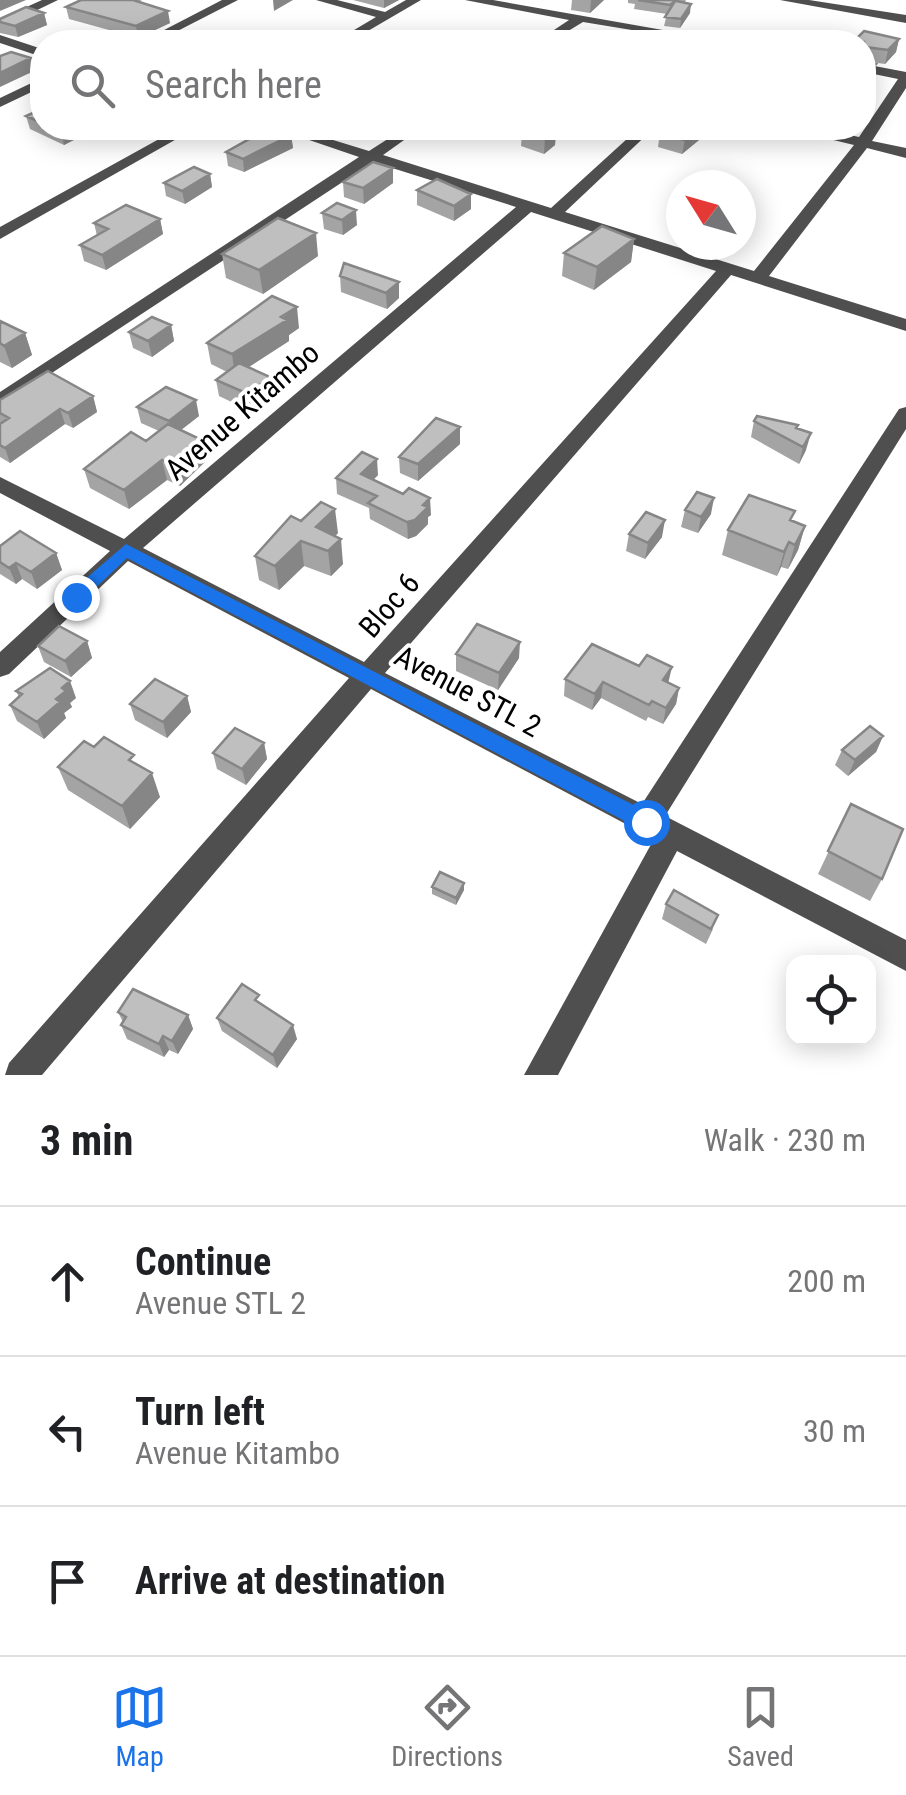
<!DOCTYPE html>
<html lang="en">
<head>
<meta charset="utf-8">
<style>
  body { margin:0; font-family:"Roboto Condensed",sans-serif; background:#f6f6f6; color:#202124 }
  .controls { position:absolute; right:30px; bottom:30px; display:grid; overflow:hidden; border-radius:20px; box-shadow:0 5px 25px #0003 }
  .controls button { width:90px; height:90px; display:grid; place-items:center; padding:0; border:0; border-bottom:2px solid #e0e0e0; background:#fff; color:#202124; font:50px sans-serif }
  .compass { position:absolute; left:666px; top:170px; width:90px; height:90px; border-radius:50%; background:#fff; box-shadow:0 5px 25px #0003; rotate:307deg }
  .stop { position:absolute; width:30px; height:30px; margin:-22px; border:8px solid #1a73e8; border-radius:50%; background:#fff }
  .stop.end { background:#1a73e8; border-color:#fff; box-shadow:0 2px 10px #0008 }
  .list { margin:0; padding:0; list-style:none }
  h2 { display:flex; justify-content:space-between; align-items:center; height:130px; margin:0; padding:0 40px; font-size:42px }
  h2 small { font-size:32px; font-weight:400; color:#757577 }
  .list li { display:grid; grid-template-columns:65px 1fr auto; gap:30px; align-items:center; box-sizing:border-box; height:150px; padding:0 40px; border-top:2px solid #e0e0e0 }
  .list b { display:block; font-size:38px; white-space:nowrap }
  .list p { margin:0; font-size:32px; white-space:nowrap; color:#757577 }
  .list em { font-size:32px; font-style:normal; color:#757577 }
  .icon { flex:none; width:55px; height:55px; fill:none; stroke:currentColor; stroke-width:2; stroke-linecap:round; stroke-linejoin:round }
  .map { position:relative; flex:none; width:906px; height:1075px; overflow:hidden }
  .search { position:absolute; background:#fff; box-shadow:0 5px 25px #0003; left:30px; right:30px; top:30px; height:110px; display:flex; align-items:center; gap:25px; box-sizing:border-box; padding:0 35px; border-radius:40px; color:#757577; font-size:38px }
  .sheet { height:580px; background:#fff }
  nav { display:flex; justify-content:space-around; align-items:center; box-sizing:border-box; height:140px; border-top:2px solid #e0e0e0; background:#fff; font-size:28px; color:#757577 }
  nav a { display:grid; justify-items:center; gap:5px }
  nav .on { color:#1a73e8 }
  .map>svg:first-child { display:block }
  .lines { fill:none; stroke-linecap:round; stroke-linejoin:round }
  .minor { fill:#4f4f4f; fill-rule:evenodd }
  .wall { fill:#a4a4a4 }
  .shaded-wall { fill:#868686 }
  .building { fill:#bfbfbf; stroke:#868686; stroke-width:2.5 }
  .route { fill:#1a73e8 }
  .labels { text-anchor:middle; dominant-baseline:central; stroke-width:8; stroke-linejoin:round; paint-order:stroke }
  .street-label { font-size:30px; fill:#000; stroke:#fff }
</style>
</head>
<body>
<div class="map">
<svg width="906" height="1075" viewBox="0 0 906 1075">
  <rect width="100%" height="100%" fill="#fff"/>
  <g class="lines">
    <!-- minor -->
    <path class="minor" d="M42,0h16l-58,28v-9z
      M222,0h16l-82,42h-15z
      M316,0h21l48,12 21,-12h15l-72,42h-15l42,-25z
      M465,0h28l238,42h-26l-122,-20 -33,20h-14l33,-22z
      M780,0h29l97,15v8z
      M0,35l42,14v8l-42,-14z
      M864,64l42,8v16l-34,53 34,7v10l-39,-10 -98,128 137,43v12l-175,-56 -346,398 257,131 257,-395 7,-2v22l-241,387 241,124v31l-229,-120 -119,224h-34l130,-236 -283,-150 -329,386h-37l4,-12 340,-385 -221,-117 -119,113 -9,3v-25l110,-101 -110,-58v-16l124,62 392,-332 -143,-45 -373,245v-15l359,-235 -85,-29h20l75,23 36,-23h16l-38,27 168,53 88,-80h15l-89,84 189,59 100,-126 -58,-14 -2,-3h23l42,9 39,-58 -34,-7zM531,212l185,59 -352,391 -221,-114z
      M42,78v9l-42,20v-9z
      M179,128h17l-196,111v-12z"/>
  </g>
  <!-- wall -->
  <path class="wall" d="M81,0h61l-4,2 32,21 -32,15 -69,-19 -3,-12z
    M353,0h46l-15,8z
    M572,0h32l-14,13 -19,-3z
    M628,0h58l-1,2 5,11 -10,15 -16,-2 3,-12 -33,-5 1,-5 -7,-1z
    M44,13l3,12 -29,12 -18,-4v-14z
    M899,39l-3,13 -11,12 -14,-2 2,16 -9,10v-46z
    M42,109v19h95l-18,9 -24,-8 -31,16 -34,-16 -4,-13z
    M555,128h61l-7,3 -8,-2 -12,9z
    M666,128h45l-1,3 -28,23 -24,-7 2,-15z
    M556,131l-1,14 -11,9 -23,-8 1,-14z
    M291,135l2,13 -49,24 -16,-6 -2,-14z
    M393,168v15l-29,21 -20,-7 -1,-15z
    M210,174l2,13 -27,17 -19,-8 -2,-13z
    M417,190l54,19 -17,12 -37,-16z
    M322,213l35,12 -14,10 -19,-6z
    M160,219l3,15 -57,36 -22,-9 -4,-16 17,-9 -3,-13z
    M634,239l-3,23 -37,28 -32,-14 2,-23z
    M222,254l96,2 -55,38 -37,-16z
    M340,276l59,6v16l-12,11 -46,-17z
    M0,321l25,12 7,22 -20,13 -12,-6z
    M171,325l3,16 -22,16 -19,-9 -4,-16z
    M299,328l-10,7v6l-41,26 24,26 -22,18 -31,-15 -3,-16 11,-8 -16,-8 -4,-21z
    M93,396l4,16 -24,16 -8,-4 -55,39 -10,-6v-57z
    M137,407l62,9 -18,14 26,30 -27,26 -13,-6 -38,29 -39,-21 -6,-19 62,-28 13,-10 -18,-8z
    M754,421l43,8 9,21 -7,14 -48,-27z
    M460,427v17l-42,37 -18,-8 -1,-16z
    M378,475l-5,5 58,35 -3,2v7l-12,12 -8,3 -38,-20 -1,-11 -32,-14 -1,-16z
    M685,510l26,4 -13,19 -17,-6z
    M301,521l37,12 -3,3 8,28 -12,12 -27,-10 -25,24 -20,-10 -4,-24z
    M792,521l13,5 -7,24 -10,19 -7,-2 -4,9 -55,-21 6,-25z
    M629,534l33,3 -17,22 -19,-8z
    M0,546l56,7 6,17 -25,19 -15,-10 -6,5 -16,-10z
    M87,641l5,17 -21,19 -27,-15 -6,-16z
    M456,654l63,4 -21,32 -42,-19z
    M565,679l103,4 11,5 -3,16 -13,20 -15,-7 -2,4 -45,-23 -9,12 -28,-14z
    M16,691l60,7 -6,5 2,4 -8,6 2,5 -22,21 -27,-18 -7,-16 9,-8z
    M187,696l4,16 -24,26 -32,-18 -5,-16z
    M883,736l-7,16 -28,24 -13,-11 7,-15z
    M264,743l3,16 -21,26 -29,-16 -4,-16z
    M94,747l43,18 23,32 -30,32 -62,-39 -10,-23z
    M851,804l31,75 -12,22 -52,-27z
    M432,887l32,3 -8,15 -24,-11z
    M666,904l47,25 -7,15 -44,-25z
    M118,1012l70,3 5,14 -15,25 -9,-4 -5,7 -37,-18 -6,-14 2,-3z
    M217,1018l80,21 -20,29 -55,-37z"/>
  <!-- shaded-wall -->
  <path class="shaded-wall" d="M0,0h26l-26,11z
    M273,0h20l-19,11z
    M384,0h15l-15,8z
    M591,0h13l-14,13z
    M691,4l-1,9 -10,15 1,-9z
    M168,11l2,12 -32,15 -2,-12z
    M44,13l3,12 -29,12 -3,-11z
    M899,39l-3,13 -11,12 3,-14z
    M31,58l3,13 -34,16v-14z
    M876,64l-3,14 -9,10 1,-11z
    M68,128h27v1l-31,16 -3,-14z
    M117,128h20l-18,9z
    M590,128h11l-12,10z
    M699,128h12l-1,3 -28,23 3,-14z
    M556,131l-1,14 -11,9 1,-15z
    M291,135l2,13 -49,24 -1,-13z
    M393,168v15l-29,21 -1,-16z
    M210,174l2,13 -27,17 -3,-13z
    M471,194v15l-17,12v-15z
    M356,210l1,15 -14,10 -1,-15z
    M160,219l3,15 -57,36 -4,-15z
    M316,233l2,23 -55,38 -4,-24z
    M634,239l-3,23 -37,28 3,-23z
    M399,282v16l-12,11 -1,-16z
    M297,307l2,21 -10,7v6l-54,35 -3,-22z
    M171,325l3,16 -22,16 -4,-16z
    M25,333l7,22 -20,13 -8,-22z
    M270,377l2,16 -22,18 -2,-17z
    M93,396l4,16 -24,16 -5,-15z
    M196,400l3,16 -27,21 -3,-16z
    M60,409l5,15 -55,39 -5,-15z
    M460,427v17l-42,37v-17z
    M811,433l-5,17 -7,14 4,-17z
    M204,441l3,19 -27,26 -4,-19z
    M377,459l1,16 -15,15 -2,-16z
    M162,460l5,20 -38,29 -5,-19z
    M430,498l1,17 -3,2v7l-12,12 -8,3 -1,-17z
    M714,498l-3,16 -13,19 3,-16z
    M335,509l3,24 -16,16 -6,-22z
    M665,520l-3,17 -17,22 3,-16z
    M805,526l-7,24 -10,19 7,-24z
    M341,539l2,25 -12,12 -3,-25z
    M301,541l3,25 -25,24 -4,-24z
    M789,542l-8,25 -4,9 7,-24z
    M56,553l6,17 -25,19 -6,-17z
    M16,563l6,16 -6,5 -7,-16z
    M87,641l5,17 -21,19 -6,-16z
    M520,642l-1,16 -21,32 1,-17z
    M672,667l-4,17 -5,-4z
    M70,681l6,17 -6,5 2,4 -8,6 2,5 -22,21 -7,-17 25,-34z
    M603,682l-2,16 -9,12 3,-16z
    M679,688l-3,16 -13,20 3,-16z
    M187,696l4,16 -24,26 -4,-16z
    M883,736l-7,16 -28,24 7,-16z
    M264,743l3,16 -21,26 -4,-16z
    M152,773l8,24 -30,32 -8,-23z
    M464,883v7l-8,15v-7z
    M188,1015l5,14 -15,25 -6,-13z
    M293,1025l4,14 -20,29 -4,-13z
    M163,1036l6,14 -5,7 -5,-13z"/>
  <!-- building -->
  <path class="building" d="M81,0h52l35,11 -32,15 -70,-19z
    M638,0h39l-1,1 15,3 -10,15 -16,-2 10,-16 -5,4z
    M26,7l18,6 -29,13 -15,-4v-3z
    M864,31l35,8 -11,11 -23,-3v14l11,3 -11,13 -1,-35h-11z
    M253,35l19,3 -5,4h-23z
    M11,52l20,6 -31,15v-17z
    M42,109v14l-16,-7z
    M269,128l22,7 -48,24 -17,-7z
    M528,128h26l2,3 -11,8 -23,-7z
    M666,128h33l-14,12 -25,-8z
    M373,162l20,6 -30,20 -20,-6z
    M194,167l16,7 -28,17 -18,-8z
    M437,179l34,15 -17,12 -37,-16z
    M337,203l19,7 -14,10 -20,-7z
    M126,205l34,14 -58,36 -22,-10 28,-16 -14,-6z
    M278,218l38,15 -57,37 -37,-16z
    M602,226l32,13 -37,28 -33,-14z
    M344,263l55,19 -13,11 -46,-17z
    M272,296l25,11 -16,10 6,3 -55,34 -25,-11z
    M152,317l19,8 -23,16 -19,-9z
    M0,321l25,12 -21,13 -4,-3z
    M239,363l31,14 -22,17 -32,-14z
    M48,371l45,25 -25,17 -8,-4 -55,39 -5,-3v-21l9,-6 -9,-5v-13z
    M166,387l30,13 -27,21 -32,-14z
    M757,416l41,9 -2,3 15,5 -8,14 -49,-26z
    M436,418l24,9 -42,37 -19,-7z
    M168,424l36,17 -28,26 -14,-7 -38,30 -40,-21 47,-37 15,9z
    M362,452l15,7 -16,15 42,20 6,-6 21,10 -7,7 5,2 -13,13 -8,2 -39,-19 9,-7 -41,-18z
    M697,492l17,6 -13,19 -16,-7z
    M749,495l46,16 -5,9 15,6 -10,19 -6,-3 -5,10 -56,-22z
    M321,502l14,7 -19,18 25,12 -13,12 -27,-10 -26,25 -20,-10 36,-40 10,5z
    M646,512l19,8 -17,23 -19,-9z
    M20,531l36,22 -25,19 -15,-9 -7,5 -9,-6v-16z
    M477,624l43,18 -21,31 -43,-19z
    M59,626l28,15 -22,20 -27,-15z
    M592,644l47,22 8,-11 25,12 -9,13 16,8 -13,20 -14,-7 -3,4 -46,-23 -8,12 -30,-15z
    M50,668l20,13 -8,7 4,3 -10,8 4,3 -23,20 -27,-17 12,-11 -6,-3z
    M155,679l32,17 -24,26 -33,-18z
    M870,726l13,10 -28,24 -13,-10z
    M235,728l29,15 -22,26 -29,-16z
    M104,737l30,18 -5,5 23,13 -30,33 -64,-39 26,-26 10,6z
    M851,804l52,25 -21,50 -54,-28z
    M440,872l24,11 -8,15 -24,-11z
    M674,890l44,25 -7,14 -45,-25z
    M242,984l17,11 -4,5 38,25 -20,30 -56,-37z
    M133,989l55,26 -16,26 -9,-5 -4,8 -38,-19 5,-8 -8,-5z"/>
  <!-- route -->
  <path class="route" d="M126,544l527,271v13h-15l-511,-270 -45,43h-13v-8z"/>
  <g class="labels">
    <!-- street labels -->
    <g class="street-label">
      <text transform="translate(242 411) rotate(-41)">Avenue Kitambo</text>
      <text transform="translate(389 605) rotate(-49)">Bloc 6</text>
      <text transform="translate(468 691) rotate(28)">Avenue STL 2</text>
    </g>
  </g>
</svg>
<div class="controls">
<button><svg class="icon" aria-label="locate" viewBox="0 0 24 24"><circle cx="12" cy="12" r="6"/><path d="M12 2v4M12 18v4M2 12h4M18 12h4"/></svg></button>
</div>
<svg class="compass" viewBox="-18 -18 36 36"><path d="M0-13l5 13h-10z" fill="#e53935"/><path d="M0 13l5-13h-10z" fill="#757577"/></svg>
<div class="stop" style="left:646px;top:822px"></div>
<div class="stop end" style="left:76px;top:597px"></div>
<div class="search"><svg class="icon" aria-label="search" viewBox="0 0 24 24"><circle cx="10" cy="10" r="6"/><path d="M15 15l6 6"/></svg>Search here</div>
</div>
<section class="sheet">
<h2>3 min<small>Walk · 230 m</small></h2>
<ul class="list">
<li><svg class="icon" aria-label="ahead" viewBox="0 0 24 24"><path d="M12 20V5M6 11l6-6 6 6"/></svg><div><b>Continue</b><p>Avenue STL 2</p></div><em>200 m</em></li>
<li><svg class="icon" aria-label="left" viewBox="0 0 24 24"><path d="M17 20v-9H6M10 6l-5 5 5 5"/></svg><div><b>Turn left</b><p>Avenue Kitambo</p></div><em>30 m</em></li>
<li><svg class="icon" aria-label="arrive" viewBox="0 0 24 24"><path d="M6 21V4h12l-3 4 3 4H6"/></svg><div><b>Arrive at destination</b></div></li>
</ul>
</section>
<nav>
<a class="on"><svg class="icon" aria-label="map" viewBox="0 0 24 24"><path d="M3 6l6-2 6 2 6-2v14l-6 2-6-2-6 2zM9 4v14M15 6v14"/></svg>Map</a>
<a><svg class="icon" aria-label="directions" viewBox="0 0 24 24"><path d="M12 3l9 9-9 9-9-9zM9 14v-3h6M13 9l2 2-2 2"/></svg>Directions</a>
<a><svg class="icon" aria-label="saved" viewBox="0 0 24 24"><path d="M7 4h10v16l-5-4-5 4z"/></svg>Saved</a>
</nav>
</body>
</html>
